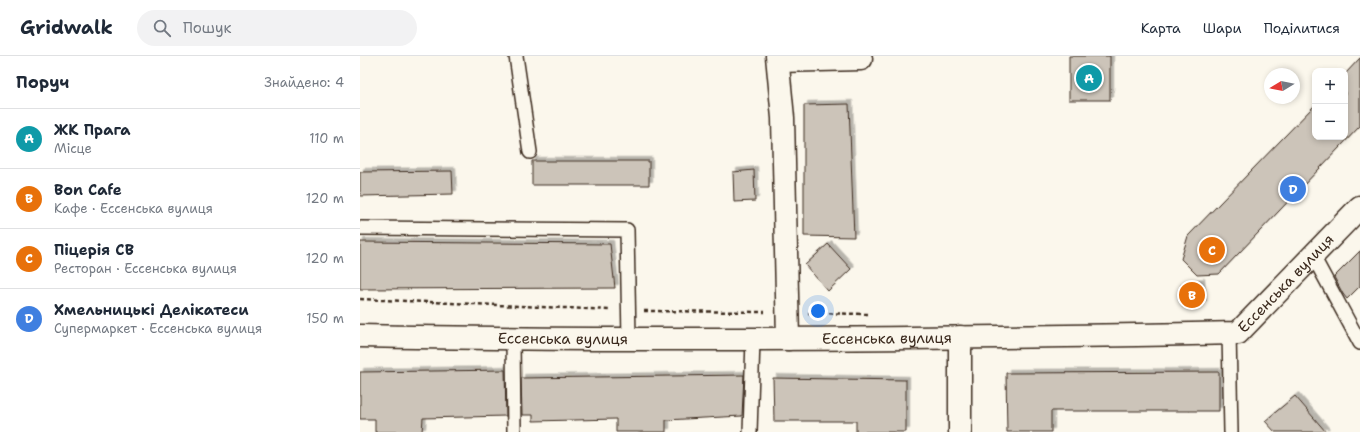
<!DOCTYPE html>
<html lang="uk">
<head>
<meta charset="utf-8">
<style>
  body { margin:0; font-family:"Shantell Sans",sans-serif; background:#f2f2f3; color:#1f2937 }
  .controls { position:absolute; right:12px; top:12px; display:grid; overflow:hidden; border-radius:8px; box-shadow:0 2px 6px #0003 }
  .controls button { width:36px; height:36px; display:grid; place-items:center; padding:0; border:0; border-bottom:1px solid #e0e1e3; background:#fff; color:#1f2937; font:20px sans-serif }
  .compass { position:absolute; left:904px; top:12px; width:36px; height:36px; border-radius:50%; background:#fff; box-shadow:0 2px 6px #0003; rotate:260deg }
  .you { position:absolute; left:458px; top:255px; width:14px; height:14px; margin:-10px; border:3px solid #fff; border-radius:50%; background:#1a73e8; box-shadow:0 0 0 6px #1a73e833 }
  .badge { display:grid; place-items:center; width:26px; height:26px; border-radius:50%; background:#d1495b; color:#fff; font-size:13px; font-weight:700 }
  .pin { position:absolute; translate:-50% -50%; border:2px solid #fff; box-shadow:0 1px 4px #0006 }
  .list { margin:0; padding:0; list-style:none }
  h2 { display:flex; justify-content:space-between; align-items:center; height:52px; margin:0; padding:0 16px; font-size:17px }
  h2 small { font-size:13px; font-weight:400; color:#747a83 }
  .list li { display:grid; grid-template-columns:26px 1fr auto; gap:12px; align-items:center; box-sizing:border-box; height:60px; padding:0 16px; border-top:1px solid #e0e1e3 }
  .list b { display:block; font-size:15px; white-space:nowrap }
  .list p { margin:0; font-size:13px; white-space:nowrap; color:#747a83 }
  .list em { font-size:13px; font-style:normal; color:#747a83 }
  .icon { flex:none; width:22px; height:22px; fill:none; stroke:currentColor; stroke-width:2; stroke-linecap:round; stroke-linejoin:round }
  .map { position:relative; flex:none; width:1000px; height:376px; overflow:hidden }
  header { display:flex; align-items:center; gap:24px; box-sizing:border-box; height:56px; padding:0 20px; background:#fff; border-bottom:1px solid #e0e1e3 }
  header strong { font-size:19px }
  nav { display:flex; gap:22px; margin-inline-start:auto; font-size:14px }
  .search { width:280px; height:36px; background:#f2f2f3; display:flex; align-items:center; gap:10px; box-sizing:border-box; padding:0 14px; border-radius:22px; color:#747a83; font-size:15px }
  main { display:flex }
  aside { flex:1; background:#fff }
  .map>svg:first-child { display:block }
  .building { fill:#ccc4b9; stroke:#3b2a1e; filter:url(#shadow) }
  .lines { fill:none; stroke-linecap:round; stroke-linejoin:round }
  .lane-casing { stroke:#3b2a1e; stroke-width:16 }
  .street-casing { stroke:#3b2a1e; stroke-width:25 }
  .secondary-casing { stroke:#3b2a1e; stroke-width:25 }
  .path { stroke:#3b2a1e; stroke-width:2.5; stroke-dasharray:4 3; stroke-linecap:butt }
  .lane { stroke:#fbf7ec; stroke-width:13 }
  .street { stroke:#fbf7ec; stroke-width:22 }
  .secondary { stroke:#fbf7ec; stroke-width:22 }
  .labels { text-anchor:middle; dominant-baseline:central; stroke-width:3; stroke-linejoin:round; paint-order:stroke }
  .street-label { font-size:15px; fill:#3b2a1e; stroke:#fbf7ec }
</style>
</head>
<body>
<header>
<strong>Gridwalk</strong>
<div class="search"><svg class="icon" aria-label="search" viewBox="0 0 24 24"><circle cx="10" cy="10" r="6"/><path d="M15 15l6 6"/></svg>Пошук</div>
<nav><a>Карта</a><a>Шари</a><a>Поділитися</a></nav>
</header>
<main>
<aside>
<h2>Поруч<small>Знайдено: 4</small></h2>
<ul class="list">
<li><span class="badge" style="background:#0f9aa8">A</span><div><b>ЖК Прага</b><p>Місце</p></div><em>110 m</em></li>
<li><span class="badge" style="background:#e8710a">B</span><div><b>Bon Cafe</b><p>Кафе · Ессенська вулиця</p></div><em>120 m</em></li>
<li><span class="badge" style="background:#e8710a">C</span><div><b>Піцерія СВ</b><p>Ресторан · Ессенська вулиця</p></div><em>120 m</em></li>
<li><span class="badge" style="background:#3f7fe0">D</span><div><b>Хмельницькі Делікатеси</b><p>Супермаркет · Ессенська вулиця</p></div><em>150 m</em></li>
</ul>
</aside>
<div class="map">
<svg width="1000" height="376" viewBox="0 0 1000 376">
  <defs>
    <filter id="shadow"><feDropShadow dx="3.5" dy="-3.5" stdDeviation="0" flood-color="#0004"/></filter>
  </defs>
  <rect width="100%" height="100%" fill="#fbf7ec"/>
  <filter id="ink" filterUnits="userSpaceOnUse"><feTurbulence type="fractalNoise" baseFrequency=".025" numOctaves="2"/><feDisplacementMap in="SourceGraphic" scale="8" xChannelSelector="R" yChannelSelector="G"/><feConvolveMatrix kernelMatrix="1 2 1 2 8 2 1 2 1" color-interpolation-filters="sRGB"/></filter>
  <g filter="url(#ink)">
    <!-- building -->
    <path class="building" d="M709,0h41v44h-41z
      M1000,2v68l-141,148 -22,1 -16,-16 7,-23 127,-131v32h30v-63z
      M489,48l5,133 -50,-1v-131z
      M172,105h117v24h-117z
      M394,114l1,31 -21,1 -1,-30z
      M92,115l1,23 -93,2v-24z
      M0,186l250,2 5,44 -255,1z
      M468,188l23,25 -23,22 -23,-26z
      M1000,195v35l-13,13 -4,-5 -9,-17z
      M841,226l2,22 -20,3 -2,-22z
      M145,314l1,46 -83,2 -1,14h-47v-13h-15v-47z
      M859,316v39h-168v21h-44l-1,-59z
      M384,319l-2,41 -76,4v12h-50v-13l-83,2v-6h-11l-1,-37z
      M413,322l133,2v52h-50v-11h-82z
      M935,340l31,36h-51l-10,-11z"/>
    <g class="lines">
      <defs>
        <path id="lane" d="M156,0l14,96
          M0,172l267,2 2,109
          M953,200l47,87
          M869,277l2,99
          M153,283l1,93
          M390,376l3,-92"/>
        <path id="street" d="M417,0l6,62 5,221
          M418,5l83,-2
          M600,281v95"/>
        <g id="secondary">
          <path id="s1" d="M0,280c293,6 585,3 878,-3l122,-126"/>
        </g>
      </defs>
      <!-- lane casing -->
      <use href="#lane" class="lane-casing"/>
      <!-- street casing -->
      <use href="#street" class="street-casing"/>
      <!-- secondary casing -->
      <use href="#secondary" class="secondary-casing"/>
      <!-- path -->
      <path class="path" d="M0,243l251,11
        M284,255l121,1
        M448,257l60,1"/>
      <!-- lane -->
      <use href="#lane" class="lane"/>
      <!-- street -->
      <use href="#street" class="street"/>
      <!-- secondary -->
      <use href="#secondary" class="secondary"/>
    </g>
  </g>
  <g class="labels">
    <!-- street labels -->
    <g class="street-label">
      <text stroke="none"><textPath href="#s1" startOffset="947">Ессенська вулиця</textPath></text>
      <text stroke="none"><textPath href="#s1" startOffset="527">Ессенська вулиця</textPath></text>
      <text stroke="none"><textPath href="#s1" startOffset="203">Ессенська вулиця</textPath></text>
    </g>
  </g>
</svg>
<div class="controls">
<button>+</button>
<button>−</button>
</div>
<svg class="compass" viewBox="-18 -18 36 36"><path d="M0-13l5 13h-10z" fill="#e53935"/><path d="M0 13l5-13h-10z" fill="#747a83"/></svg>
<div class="you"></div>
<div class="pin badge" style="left:729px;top:22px;background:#0f9aa8">A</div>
<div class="pin badge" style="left:832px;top:239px;background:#e8710a">B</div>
<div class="pin badge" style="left:852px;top:194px;background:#e8710a">C</div>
<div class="pin badge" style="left:933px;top:133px;background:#3f7fe0">D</div>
</div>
</main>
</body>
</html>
